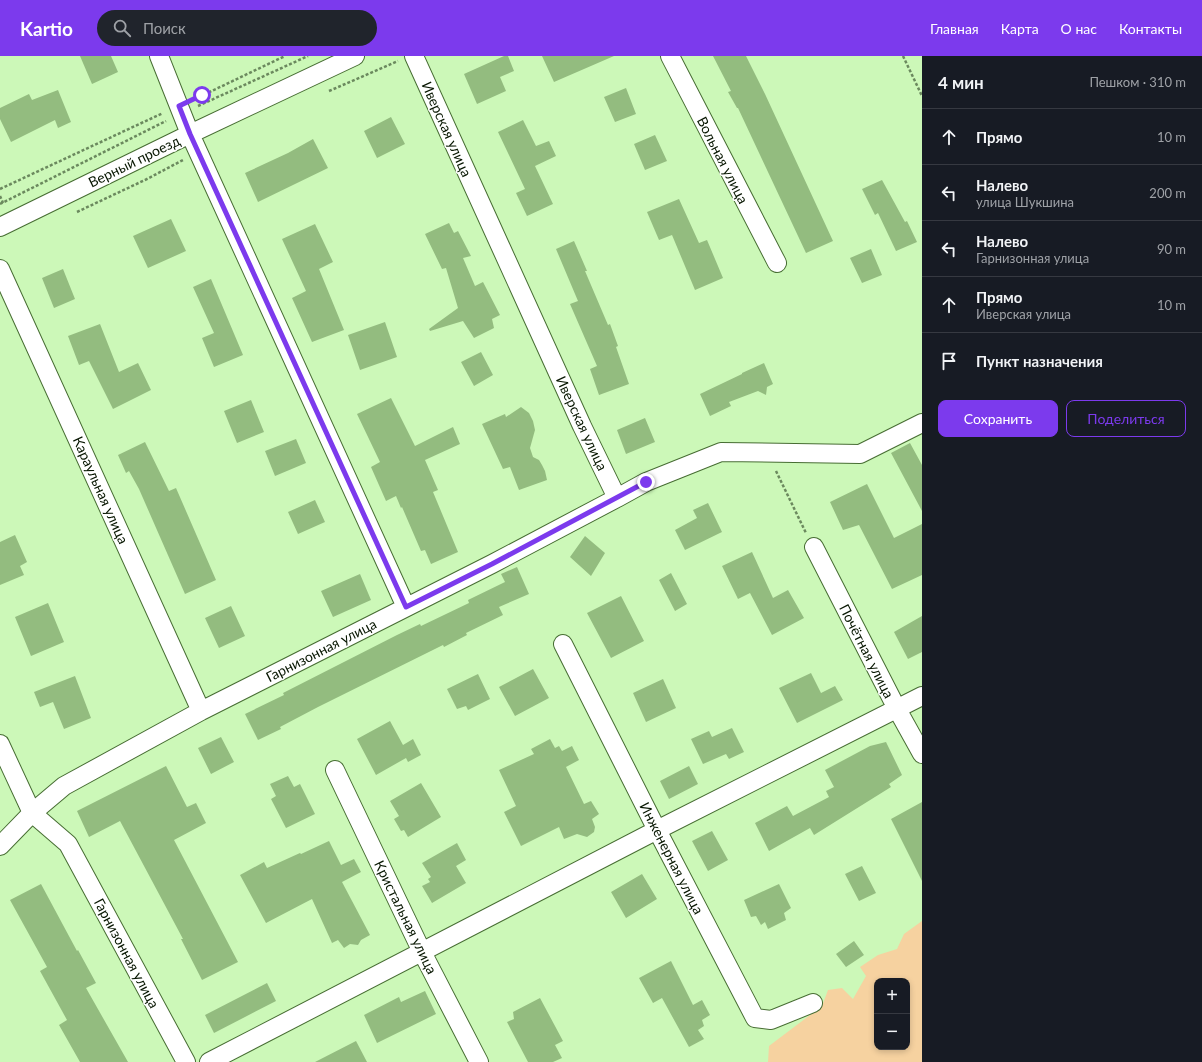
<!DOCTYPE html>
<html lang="ru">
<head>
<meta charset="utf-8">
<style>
  body { margin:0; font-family:Lato,sans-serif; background:#20242c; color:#f1f3f6 }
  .controls { position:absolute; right:12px; bottom:12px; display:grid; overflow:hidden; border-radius:8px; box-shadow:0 2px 6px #0003 }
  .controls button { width:36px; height:36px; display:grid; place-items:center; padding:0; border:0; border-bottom:1px solid #363941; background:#171b24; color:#f1f3f6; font:20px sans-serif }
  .stop { position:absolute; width:12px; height:12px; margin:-9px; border:3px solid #7c3aed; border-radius:50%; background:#fff }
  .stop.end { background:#7c3aed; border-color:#fff; box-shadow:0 1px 4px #0008 }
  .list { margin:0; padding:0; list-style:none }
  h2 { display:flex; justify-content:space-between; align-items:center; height:52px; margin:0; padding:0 16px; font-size:17px }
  h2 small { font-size:13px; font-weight:400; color:#9ea1a6 }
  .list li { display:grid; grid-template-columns:26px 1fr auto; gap:12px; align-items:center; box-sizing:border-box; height:56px; padding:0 16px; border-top:1px solid #363941 }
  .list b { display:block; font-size:15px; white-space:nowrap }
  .list p { margin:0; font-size:13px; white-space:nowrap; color:#9ea1a6 }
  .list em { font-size:13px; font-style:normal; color:#9ea1a6 }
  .actions { display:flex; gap:8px; padding:12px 16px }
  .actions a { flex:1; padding:9px 0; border:1px solid #7c3aed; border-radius:8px; text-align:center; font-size:14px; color:#7c3aed }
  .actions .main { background:#7c3aed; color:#fff }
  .icon { flex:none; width:22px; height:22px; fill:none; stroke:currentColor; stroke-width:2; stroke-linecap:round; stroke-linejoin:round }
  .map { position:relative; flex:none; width:922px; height:1006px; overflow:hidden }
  header { display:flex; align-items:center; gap:24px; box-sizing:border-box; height:56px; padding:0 20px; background:#7c3aed; color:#fff }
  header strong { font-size:19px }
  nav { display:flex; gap:22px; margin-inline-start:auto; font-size:14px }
  .search { width:280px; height:36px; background:#20242c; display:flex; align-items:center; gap:10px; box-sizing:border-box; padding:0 14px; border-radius:22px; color:#9ea1a6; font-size:15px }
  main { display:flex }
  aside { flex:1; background:#171b24 }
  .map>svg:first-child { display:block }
  .green { fill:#f6d2a0; fill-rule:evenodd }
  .building { fill:#93bc7f }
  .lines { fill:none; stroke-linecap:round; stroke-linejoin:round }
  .minor-casing { stroke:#476d33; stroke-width:20 }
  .path { stroke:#6b895e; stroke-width:2.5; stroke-dasharray:3 2; stroke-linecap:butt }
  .minor { stroke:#fff; stroke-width:18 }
  .route { stroke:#7c3aed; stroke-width:5 }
  .labels { text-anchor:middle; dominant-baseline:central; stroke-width:3; stroke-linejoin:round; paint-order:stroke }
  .street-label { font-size:14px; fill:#071601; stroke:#fff }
</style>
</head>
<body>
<header>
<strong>Kartio</strong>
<div class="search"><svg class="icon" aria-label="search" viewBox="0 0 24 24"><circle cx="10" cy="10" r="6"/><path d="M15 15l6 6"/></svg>Поиск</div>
<nav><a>Главная</a><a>Карта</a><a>О нас</a><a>Контакты</a></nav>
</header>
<main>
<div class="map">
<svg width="922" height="1006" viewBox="0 0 922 1006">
  <rect width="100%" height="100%" fill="#ccf8b8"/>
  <!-- green -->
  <path class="green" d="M922,865v141h-154l1,-16 53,-40 6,-16 14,-2 11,11 13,-23 -6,-9 18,-12 19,-6 7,-15zM877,925h30v66h-30z"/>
  <!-- building -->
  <path class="building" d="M80,0h31l7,16 -26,12z
    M504,0h4l6,15 -14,6 6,14 -29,13 -13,-30z
    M542,0h72l-60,26z
    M713,0h33l19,38 68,147 -27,12 -68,-145h-1l-9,-16 3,-1z
    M626,32l10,26 -21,8 -11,-25z
    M58,34l13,32 -13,6 -3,-8 -44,22 -11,-23v-11l29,-14 3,6z
    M391,61l14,27 -28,14 -13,-27z
    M523,64l13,26 13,-5 7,15 -21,10 18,38 -26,12 -11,-23 9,-4 -27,-57z
    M655,79l12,26 -22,9 -11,-26z
    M313,83l15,29 -70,34 -13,-29 43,-20z
    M882,124l23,42 2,-1 10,21 -21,9 -18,-38 -3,2 -13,-26z
    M679,143l20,44 8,-3 16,38 -28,12 -23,-55 -13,5 -12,-28z
    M171,163l15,32 -38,17 -15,-32z
    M449,167l5,10 4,-2 13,25 -8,2 12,28 8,-4 17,33 -8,4 2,9 -20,10 -11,-17 -33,10 -1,-2 29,-21 -12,-40 -4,1 -17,-35z
    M315,168l18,38 -14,7 25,61 -32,12 -20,-44 14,-7 -24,-52z
    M574,185l13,30h-2l23,54 2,-1 8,22 -2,1 13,37 -30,11 -9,-26 7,-3 -27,-62 8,-3 -22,-52z
    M871,193l11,26 -20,8 -12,-25z
    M63,213l12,30 -21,9 -12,-30z
    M211,223l32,76 -29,12 -12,-29 12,-5 -21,-46z
    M385,266l12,35 -37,13 -12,-35z
    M100,268l19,48 19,-9 13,27 -38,19 -24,-48 -10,4 -11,-29z
    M481,296l12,23 -19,11 -13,-24z
    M764,307l9,21 -6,3 -1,8 -8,-4 -29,11 2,4 -21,10 -10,-22 42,-20v-1z
    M391,342l24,48 38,-19 7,17 -35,16 13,30 -5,2 25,60 -27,12 -6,-14 -4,1 -19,-44 -1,1 -5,-12 -10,5 -15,-34 9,-5 -23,-48z
    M251,344l13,32 -27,11 -13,-32z
    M521,351l8,6 4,8 2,9 -5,18 3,9 6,3 3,5 3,6 2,9 -28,10 -9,-23 -7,2 -21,-45 23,-10 1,3z
    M645,362l10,24 -29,12 -9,-24z
    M296,383l10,24 -31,13 -10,-25z
    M145,386l24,49 7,-3 40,92 -31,14 -46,-105 -10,-18 -3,2 -8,-18z
    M910,387l12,22v46l-31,-58z
    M867,428l27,54 28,-14v51l-30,14 -33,-64 -16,5 -13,-28z
    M315,444l10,22 -27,12 -10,-22z
    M708,447l14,29 -37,18 -10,-20 22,-12 -4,-8z
    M15,479l12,27 -7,4 4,9 -24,10v-43z
    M585,480l20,17 -14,23 -21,-19z
    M752,496l21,46 15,-8 16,28 -32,17 -22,-42 -12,6 -16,-33z
    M517,511l12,27 -30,13 4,8 -37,18 1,2 -23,12 -1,-2 -125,62 -38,20 1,2 -23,11 -13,-26 39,-19 -1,-2 114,-58 23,-11 1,2 48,-23 -1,-3 37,-18 -4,-8z
    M671,517l16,31 -12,7 -16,-31z
    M360,518l11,26 -38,17 -12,-26z
    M621,540l23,45 -33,17 -24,-45z
    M48,547l16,39 -33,14 -16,-39z
    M231,550l14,30 -26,12 -14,-30z
    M922,560v36l-14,7 -14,-27z
    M533,613l16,29 -34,18 -16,-29z
    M811,617l10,20 14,-7 8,14 -46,23 -18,-35z
    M478,618l12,25 -22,11 -2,-4 -9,3 -10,-20z
    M75,620l16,42 -27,11 -11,-27 -13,5 -6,-15z
    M663,623l13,29 -30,14 -13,-29z
    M390,665l13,24 10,-6 8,16 -13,7 -2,-4 -30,17 -19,-36z
    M732,672l12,24 -15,7 -3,-5 -23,10 -12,-25 18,-8 3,6z
    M221,681l13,25 -23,12 -13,-26z
    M550,683l5,9 4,-2 3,5 10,-5 7,14 -13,7 18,37 7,-3 8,13 -7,5 3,8 -1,5 -7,5 -10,-3 -13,5 -5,-12 -38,19 -17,-34 12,-6 -17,-36 35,-16 -3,-5z
    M886,686l16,33 -13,9 2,3 -77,48 -4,-7 -41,23 -14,-28 32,-17 6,10 36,-19 -3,-6 8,-4 -9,-17 45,-24z
    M166,710l21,41 9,-4 10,20 -32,17 64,122 -36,18 -21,-41h2l-63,-118 -31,16 -12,-26z
    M689,710l9,18 -29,15 -9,-18z
    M288,720l6,11 6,-3 15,30 -29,14 -15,-29 5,-3 -6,-12z
    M421,727l20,34 -33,20 -4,-7 -3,1 -7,-12 5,-3 -9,-15z
    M922,746v79l-31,-62z
    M712,775l16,29 -20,11 -16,-30z
    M329,785l12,24 13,-6 7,13 -19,10 28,53 -9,5 -3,5 -8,-1 -6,4 -6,-8 -6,3 -20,-44 -46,24 -26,-48 24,-13 3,6 33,-15 1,1z
    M457,787l9,17 -10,6 10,17 -34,20 -10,-17 8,-4 -2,-3 3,-2 -9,-14z
    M862,810l14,27 -17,8 -14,-27z
    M642,818l15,25 -31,19 -15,-26z
    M41,828l36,67 1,-1 18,33 -10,5 42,74h-48l-21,-37 8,-5 -27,-49 7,-4 -37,-67z
    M779,828l12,24 -7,5 2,7 -18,9 -3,-7 -4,3 -5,-9 -5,1 -7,-17z
    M854,885l10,14 -18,12 -10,-13z
    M671,905l22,44 9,-5 8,15 -8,5 2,6 -6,4 6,9 -15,8 -27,-49 -9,5 -14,-25z
    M267,927l9,18 -62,32 -9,-18z
    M425,935l11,23 -59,29 -13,-28 35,-18 2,5z
    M540,942l23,43 -8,4 7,13 -9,4h-25l-21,-40 7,-3 -1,-7z
    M356,985l11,21h-52z"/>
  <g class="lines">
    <defs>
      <path id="minor" d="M159,0l31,78 216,473
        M414,0l168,370 35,72 29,-16 75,-30 139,2 62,-31
        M670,0l107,207
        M0,171l190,-93 165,-78
        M0,213l201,442
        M814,491l83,162 25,45
        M563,588l94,186 98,188 16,2 42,-17
        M0,688l32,69 32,-27 137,-75 291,-147 125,-66
        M335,714l87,182 57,110
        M0,790l32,-33 36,31 118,218
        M209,1006l448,-232 265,-134"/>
    </defs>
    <!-- minor casing -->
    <use href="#minor" class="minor-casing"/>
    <!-- path -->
    <path class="path" d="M903,0l19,40
      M329,35l69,-30
      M195,43l90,-43
      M198,50l110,-50
      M0,133l163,-76
      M0,140l3,7
      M0,148l166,-83
      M77,156l70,-33 36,-19
      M776,415l30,62"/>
    <!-- minor -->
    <use href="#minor" class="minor"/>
  </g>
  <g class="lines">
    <!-- route -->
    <path class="route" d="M202,39l-23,11 11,28 216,473 86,-43 154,-82"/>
  </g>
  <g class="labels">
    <!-- street labels -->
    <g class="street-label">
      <text transform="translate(447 73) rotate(66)">Иверская улица</text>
      <text transform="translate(723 104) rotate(63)">Вольная улица</text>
      <text transform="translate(134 105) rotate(-26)">Верный проезд</text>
      <text transform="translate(582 367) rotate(65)">Иверская улица</text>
      <text transform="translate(101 434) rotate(66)">Караульная улица</text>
      <text transform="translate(321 594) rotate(-27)">Гарнизонная улица</text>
      <text transform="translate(867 595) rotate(63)">Почётная улица</text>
      <text transform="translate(672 802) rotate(63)">Инженерная улица</text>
      <text transform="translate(406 861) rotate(64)">Кристальная улица</text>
      <text transform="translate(127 897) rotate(62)">Гарнизонная улица</text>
    </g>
  </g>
</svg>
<div class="controls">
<button>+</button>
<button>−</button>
</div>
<div class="stop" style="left:202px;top:39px"></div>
<div class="stop end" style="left:646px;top:426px"></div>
</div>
<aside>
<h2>4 мин<small>Пешком · 310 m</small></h2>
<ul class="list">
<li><svg class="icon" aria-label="ahead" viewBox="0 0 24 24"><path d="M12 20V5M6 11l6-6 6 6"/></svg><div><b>Прямо</b></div><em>10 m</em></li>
<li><svg class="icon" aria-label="left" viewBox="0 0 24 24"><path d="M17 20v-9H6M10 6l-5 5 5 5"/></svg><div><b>Налево</b><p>улица Шукшина</p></div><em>200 m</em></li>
<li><svg class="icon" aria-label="left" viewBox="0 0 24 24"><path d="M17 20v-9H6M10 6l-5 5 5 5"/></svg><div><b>Налево</b><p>Гарнизонная улица</p></div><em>90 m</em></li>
<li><svg class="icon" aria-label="ahead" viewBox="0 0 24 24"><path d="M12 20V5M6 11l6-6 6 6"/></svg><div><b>Прямо</b><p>Иверская улица</p></div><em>10 m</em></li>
<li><svg class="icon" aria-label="arrive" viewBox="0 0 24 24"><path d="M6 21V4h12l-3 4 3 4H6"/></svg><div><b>Пункт назначения</b></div></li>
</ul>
<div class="actions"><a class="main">Сохранить</a><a>Поделиться</a></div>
</aside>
</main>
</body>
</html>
